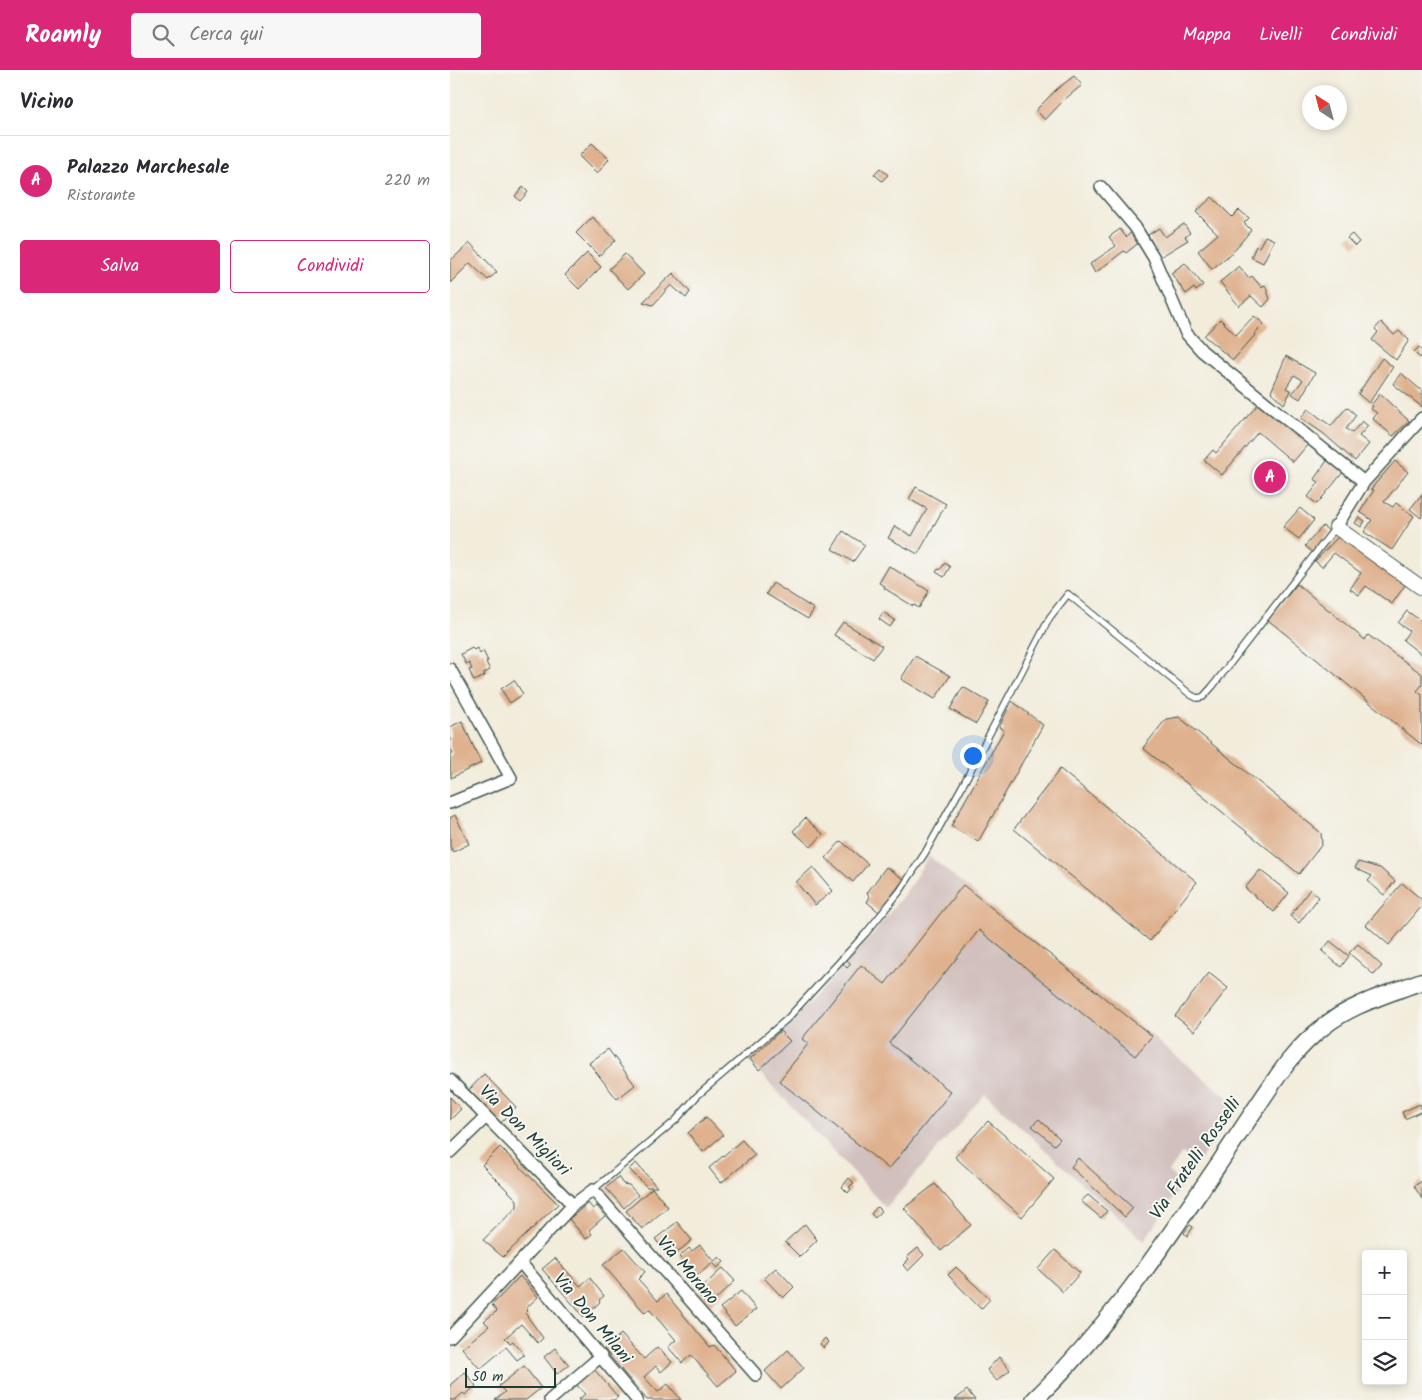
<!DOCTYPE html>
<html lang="it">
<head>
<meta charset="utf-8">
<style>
  body { margin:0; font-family:Kalam,sans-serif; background:#f7f7f7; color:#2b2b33 }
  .controls { position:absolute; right:15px; bottom:15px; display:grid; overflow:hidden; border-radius:5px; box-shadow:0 2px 8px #0003 }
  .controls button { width:45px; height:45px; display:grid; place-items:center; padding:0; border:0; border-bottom:1px solid #e1e1e2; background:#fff; color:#2b2b33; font:25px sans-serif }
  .compass { position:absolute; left:852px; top:15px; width:45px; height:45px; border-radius:50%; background:#fff; box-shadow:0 2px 8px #0003; rotate:324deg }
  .scale { position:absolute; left:15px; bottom:12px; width:91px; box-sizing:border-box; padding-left:5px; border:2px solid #1f3d34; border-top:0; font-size:14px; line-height:18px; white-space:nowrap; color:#1f3d34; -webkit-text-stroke:4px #f6f6f2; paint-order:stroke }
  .you { position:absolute; left:522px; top:685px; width:18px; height:18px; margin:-12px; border:4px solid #fff; border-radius:50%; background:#1a73e8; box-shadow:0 0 0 8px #1a73e833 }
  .badge { display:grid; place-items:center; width:32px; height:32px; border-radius:50%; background:#db2777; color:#fff; font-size:16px; font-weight:700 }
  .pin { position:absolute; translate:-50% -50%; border:2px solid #fff; box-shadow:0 1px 5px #0006 }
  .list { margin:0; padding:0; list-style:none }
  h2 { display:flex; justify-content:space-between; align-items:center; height:65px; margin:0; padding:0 20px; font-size:21px }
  h2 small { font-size:16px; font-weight:400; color:#7c7c81 }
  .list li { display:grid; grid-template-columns:32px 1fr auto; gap:15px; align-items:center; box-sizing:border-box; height:90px; padding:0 20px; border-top:1px solid #e1e1e2 }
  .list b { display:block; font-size:19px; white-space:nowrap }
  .list p { margin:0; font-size:16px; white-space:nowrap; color:#7c7c81 }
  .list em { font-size:16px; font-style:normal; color:#7c7c81 }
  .actions { display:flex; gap:10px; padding:15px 20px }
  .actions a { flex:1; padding:11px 0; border:1px solid #db2777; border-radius:5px; text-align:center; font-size:18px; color:#db2777 }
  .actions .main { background:#db2777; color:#fff }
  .icon { flex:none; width:28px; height:28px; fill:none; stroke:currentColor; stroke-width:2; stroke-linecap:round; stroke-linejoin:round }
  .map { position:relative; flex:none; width:972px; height:1330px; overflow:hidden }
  header { display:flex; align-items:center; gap:30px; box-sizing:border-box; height:70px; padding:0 25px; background:#db2777; color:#fff }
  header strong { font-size:24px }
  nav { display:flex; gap:28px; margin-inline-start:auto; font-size:18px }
  .search { width:350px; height:45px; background:#f7f7f7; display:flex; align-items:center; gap:12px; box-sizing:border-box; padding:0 18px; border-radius:5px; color:#7c7c81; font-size:19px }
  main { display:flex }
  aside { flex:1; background:#fff }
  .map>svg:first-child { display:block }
  .industrial { fill:#d1c0bd }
  .building { fill:#dfb18e }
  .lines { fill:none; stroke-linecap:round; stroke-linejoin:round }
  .service-casing { stroke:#3f574d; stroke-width:8 }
  .minor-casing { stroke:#3f574d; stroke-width:14 }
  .tertiary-casing { stroke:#3f574d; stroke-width:16 }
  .secondary-casing { stroke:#3f574d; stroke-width:19 }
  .service { stroke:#fff; stroke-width:5.5 }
  .minor { stroke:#fff; stroke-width:11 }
  .tertiary { stroke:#fff; stroke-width:14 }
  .secondary { stroke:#fff; stroke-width:16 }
  .labels { text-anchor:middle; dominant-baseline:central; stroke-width:4; stroke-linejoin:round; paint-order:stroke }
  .street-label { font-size:18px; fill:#1f3d34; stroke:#f6f6f2 }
</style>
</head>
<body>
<header>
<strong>Roamly</strong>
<div class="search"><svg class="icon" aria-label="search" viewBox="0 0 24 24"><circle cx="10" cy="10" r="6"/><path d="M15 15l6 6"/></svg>Cerca qui</div>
<nav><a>Mappa</a><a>Livelli</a><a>Condividi</a></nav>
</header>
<main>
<aside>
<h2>Vicino<small></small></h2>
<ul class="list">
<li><span class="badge">A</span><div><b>Palazzo Marchesale</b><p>Ristorante</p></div><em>220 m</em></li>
</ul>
<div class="actions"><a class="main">Salva</a><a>Condividi</a></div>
</aside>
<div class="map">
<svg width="972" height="1330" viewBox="0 0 972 1330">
  <rect width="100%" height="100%" fill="#f6f6f2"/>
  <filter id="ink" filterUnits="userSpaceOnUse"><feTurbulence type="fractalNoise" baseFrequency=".02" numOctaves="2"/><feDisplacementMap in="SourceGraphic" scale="10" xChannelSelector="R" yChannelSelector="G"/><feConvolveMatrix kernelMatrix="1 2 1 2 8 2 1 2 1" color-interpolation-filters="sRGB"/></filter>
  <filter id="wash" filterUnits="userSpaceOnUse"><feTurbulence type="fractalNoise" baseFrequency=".0096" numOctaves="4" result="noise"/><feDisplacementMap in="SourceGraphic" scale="20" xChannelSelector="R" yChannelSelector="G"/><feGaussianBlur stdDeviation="1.12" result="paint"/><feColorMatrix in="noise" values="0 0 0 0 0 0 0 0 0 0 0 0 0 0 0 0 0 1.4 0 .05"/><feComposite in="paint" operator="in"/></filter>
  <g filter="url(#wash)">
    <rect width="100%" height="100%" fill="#f2ecdb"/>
    <!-- industrial -->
    <path class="industrial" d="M479,786l309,250 -40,56 -16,-9 -13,19 13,13 -38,56 -159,-147 -99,114 -139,-149 37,-30 89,-95 35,-45z"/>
    <g id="blocks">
      <!-- building -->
      <path class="building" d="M624,6l8,9 -18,15 -19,20 -9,-10 21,-21z
        M142,73l17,16 -12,15 -18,-18z
        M430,98l8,7 -6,6 -8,-7z
        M73,117l5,5 -8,9 -5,-5z
        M762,127l20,20 7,-7 10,8 -5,5 7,7 -18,22 -21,17 -14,-18 20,-17 -22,-22z
        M142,147l24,23 -17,16 -23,-23z
        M734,154l6,9 -5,4 3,3 -28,17 -12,-22 11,-7 6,9z
        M670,159l6,8 7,-6 8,10 -15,12 -2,-2 -29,22 -5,-9 26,-18 -7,-9z
        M902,164l7,8 -4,4 -8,-8z
        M815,166l9,4 -11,23 -12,-6 5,-11 3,1z
        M20,173l27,29 -9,8 -18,-17 -20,20v-22z
        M137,183l14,14 -22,22 -14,-14z
        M175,184l19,20 -16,15 -19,-20z
        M735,193l18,22 -7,6 -2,-3 -8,6 -15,-21z
        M789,196l10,12 3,-2 10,12 3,-3 5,14 -7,8 -12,-11 -12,10 -19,-24z
        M223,203l17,19 -4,6 -15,-13 -18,20 -10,-3z
        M804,246l10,8 -10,10 1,1 -22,25 -29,-24 16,-17 16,16z
        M931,252l13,13 5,-4 10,9 -13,20 -24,-20 6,-8 -3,-3z
        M969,277l3,3v5l-2,3 -6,-6z
        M836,286l29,17 -15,26 -8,-5 11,-14 -9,-5 -8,13 5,3 -7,13 -13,-12z
        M932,288l11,9 -24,36 -11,-9z
        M951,303l21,18v16l-29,-23z
        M930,324l29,27 -16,15 -20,-17 4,-6 -6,-4 2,-3 -2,-1z
        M810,332l49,41 -16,19 -35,-30 -36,43 -18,-15 9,-10 3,3z
        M897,337l9,8 -10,14 6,4 10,-12 6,5 -9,10 10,8 -14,17 -31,-27 -23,-16 7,-9 23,17z
        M879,388l16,12 -28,34 -9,-7 11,-15 -5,-3z
        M945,391l13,11 -24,30 9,5 3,-4 18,13 -22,34 -28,-18 8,-12 -12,-8 14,-22 -3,-1 4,-5z
        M466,417l30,17 -28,50 -30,-16 7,-12 17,10 15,-27 -18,-10z
        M972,424v22l-1,2 -11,-9z
        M850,438l14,12 -15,19 -16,-12z
        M909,447l6,4 -4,6 -6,-4z
        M873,456l7,6 -17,21 -8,-7z
        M393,461l22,14 -12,17 -21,-13z
        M889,466l66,49 -13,19 -26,-18 -7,9 -9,-6 11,-16 -27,-20 -12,14 -7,-6z
        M495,493l5,4 -6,10 -8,-5 2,-3 2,1z
        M439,496l40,25 -10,17 -5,-3 -1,1 -29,-18 1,-2 -6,-3z
        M323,513l41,26 -6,10 -42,-25z
        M847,514l68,56 3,-5 54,39v11l-5,6 5,4v50l-154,-125z
        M957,541l14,10 1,-2v36l-19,-15 6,-9 -11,-8z
        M433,542l12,8 -5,7 -11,-8z
        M393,552l39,24 -9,13 -39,-24z
        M22,578l2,2 3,-2 3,6 3,-3 5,10 -2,1 4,8 -6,3 1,3 -11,5 -5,-11 3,-1 -3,-6 -3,1 -5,-10z
        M465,586l35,20 -15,23 -34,-20z
        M64,610l9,14 -13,9 -9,-14z
        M513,617l26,15 -13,22 -26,-15z
        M562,631l31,24 -65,117 -27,-16 53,-96 -5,-3z
        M729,647l142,116 1,11 -23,30 -156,-126 23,-29z
        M12,651l19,42 -30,15 -1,-23 3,-1 -3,-6v-21z
        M610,699l137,113 -47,59 -136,-112z
        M5,745l14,29 -16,8 -3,-6v-28z
        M355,748l18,16 -12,13 -18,-16z
        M391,771l27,23 -15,18 -27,-24z
        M908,792l22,6 15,13 -11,14 -16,-14 4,-5 -17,-8z
        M363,797l20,24 -18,14 -19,-23z
        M436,797l18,12 -25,33 -12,-10 3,-5 -3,-4z
        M810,800l29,23 -15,19 -29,-24z
        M952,813l20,17v6l-33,39 -23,-20z
        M513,815l189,151 -17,20 -156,-126 -90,113 62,49 -62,77 -110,-88 29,-37 -6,-5 59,-74 24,19z
        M860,819l9,8 -20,26 -9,-7z
        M880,871l19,15 -8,11 -19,-16z
        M908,874l24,22 -8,9 -25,-22z
        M397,890l4,4 -4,4 -4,-4z
        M759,903l19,15 -34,43 -19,-15z
        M330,961l10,10 -31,29 -9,-11z
        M158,979l27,36 -18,14 -28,-36z
        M34,1004l32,33 -15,16 -32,-33z
        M0,1027l11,12 -11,11z
        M970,1034l2,7 -17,8 -3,-7z
        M256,1047l17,18 -20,17 -15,-19z
        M589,1049l21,20 -6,6 -22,-19z
        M538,1051l66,58 -32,38 -67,-60z
        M292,1070l13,15 -34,28 -12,-15z
        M50,1077l58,57 -55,53 -20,-17 34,-33v-7l-35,-35z
        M628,1088l55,50 -8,9 -54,-50z
        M186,1093l21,24h-10l-18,-18z
        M168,1107l5,7 6,1 9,10 -14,13 -18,-20z
        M399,1108l5,5 -5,4 2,2 -3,4 -6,-6z
        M972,1111v18l-8,-13z
        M485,1114l36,41 -30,26 -37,-43z
        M202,1118l16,19 -26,22 -16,-18z
        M638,1125l19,16 -6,7 -20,-17z
        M138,1133l5,6 4,-3 8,10 -16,14 3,4 -6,5 -17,-20z
        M427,1137l4,4 -6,7 -4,-4z
        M227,1152l15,18 -21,18 -16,-19z
        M355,1154l12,16 -17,17 -15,-15z
        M740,1155l3,2 -6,9 -3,-3z
        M250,1175l14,17 -20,16 -7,-9 2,-2 -10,-10 10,-9 3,3z
        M174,1178l21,24 -7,7 20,22 8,-7 44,53 4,-2 22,26 -18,15 -27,-31 -9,8 -14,-16 8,-7 -27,-31 -4,4 -42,-48z
        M468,1178l6,7 -16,16 -5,-6 6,-6 -2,-2z
        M605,1180l25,23 -17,19 -25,-23z
        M269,1187l5,5 -7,6 -5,-5z
        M105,1188l25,28 10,-8 14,18 -5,4 1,2 -16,15 -42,-48z
        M506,1197l34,32 -9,10 -33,-34z
        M273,1198l12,13 -25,24 -12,-14z
        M326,1198l18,19 -11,11 -19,-20z
        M70,1206l18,21 -12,11 2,2 -3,3 18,25 -5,5 -17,-19 -16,14 5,5 3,-2 11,14 -7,5 -11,-13 -26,22 -18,-21 27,-22 -5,-5 13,-10 -5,-6z
        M291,1221l15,18 -21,17 -15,-18z
        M171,1264l23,25 13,-12 15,15 -11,10 -5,-6 -12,11 14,15 10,-8 13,16h-34l-43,-51z
        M375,1268l4,4 -5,6 -4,-4z
        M105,1278l14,17 -12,9 -13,-17z
        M338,1280l16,18 -23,21 -16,-18z
        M549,1287l11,13 -13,11 -10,-11z
        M74,1296l17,22 -15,12h-31l10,-8 -6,-6z
        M143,1298l25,29 -4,3h-36l7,-6 -10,-11z
        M15,1302l11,14 -11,9 -2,-2 -8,7h-5v-15z
        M517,1320l8,10h-20z"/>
    </g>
  </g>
  <g filter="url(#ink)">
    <use href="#blocks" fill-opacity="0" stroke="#3f574d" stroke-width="1"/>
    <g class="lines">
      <defs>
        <path id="service" d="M143,1120l83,-70 21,-24 90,-77 79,-86 34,-42 25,-38 40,-72 85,-164 18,-23 123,101 6,3 6,-1 9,-10 123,-159"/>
        <path id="minor" d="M651,117l34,40 19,31 32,75 16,18 162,131
          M886,457l28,-45 58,-64
          M0,599l61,109 -61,25
          M0,1010l123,125
          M0,1082l36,-35
          M70,1192l117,138
          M0,1267l123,-132 20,-15 163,185
          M100,1330l51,-44"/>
        <path id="tertiary" d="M886,457l86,61"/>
        <path id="secondary" d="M584,1330c71,-68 131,-157 186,-238 14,-21 28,-42 42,-63 18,-27 35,-52 61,-72 28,-23 66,-33 99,-46"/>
      </defs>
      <!-- service casing -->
      <use href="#service" class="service-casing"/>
      <!-- minor casing -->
      <use href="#minor" class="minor-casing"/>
      <!-- tertiary casing -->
      <use href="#tertiary" class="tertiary-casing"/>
      <!-- secondary casing -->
      <use href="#secondary" class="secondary-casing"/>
      <!-- service -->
      <use href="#service" class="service"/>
      <!-- minor -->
      <use href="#minor" class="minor"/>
      <!-- tertiary -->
      <use href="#tertiary" class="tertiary"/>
      <!-- secondary -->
      <use href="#secondary" class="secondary"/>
    </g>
  </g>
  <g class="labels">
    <!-- street labels -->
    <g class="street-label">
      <text transform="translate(74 1061) rotate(45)">Via Don Migliori</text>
      <text transform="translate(746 1089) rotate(-55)">Via Fratelli Rosselli</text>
      <text transform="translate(237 1201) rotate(49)">Via Morano</text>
      <text transform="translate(142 1249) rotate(50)">Via Don Milani</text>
    </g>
  </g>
</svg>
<div class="controls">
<button>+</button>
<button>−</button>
<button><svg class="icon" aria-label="layers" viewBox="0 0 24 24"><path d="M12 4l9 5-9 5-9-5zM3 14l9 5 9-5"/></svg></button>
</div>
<svg class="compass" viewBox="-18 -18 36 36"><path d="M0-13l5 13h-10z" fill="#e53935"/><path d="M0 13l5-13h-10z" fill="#7c7c81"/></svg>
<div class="scale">50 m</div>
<div class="you"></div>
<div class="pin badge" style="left:820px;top:407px">A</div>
</div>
</main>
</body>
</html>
